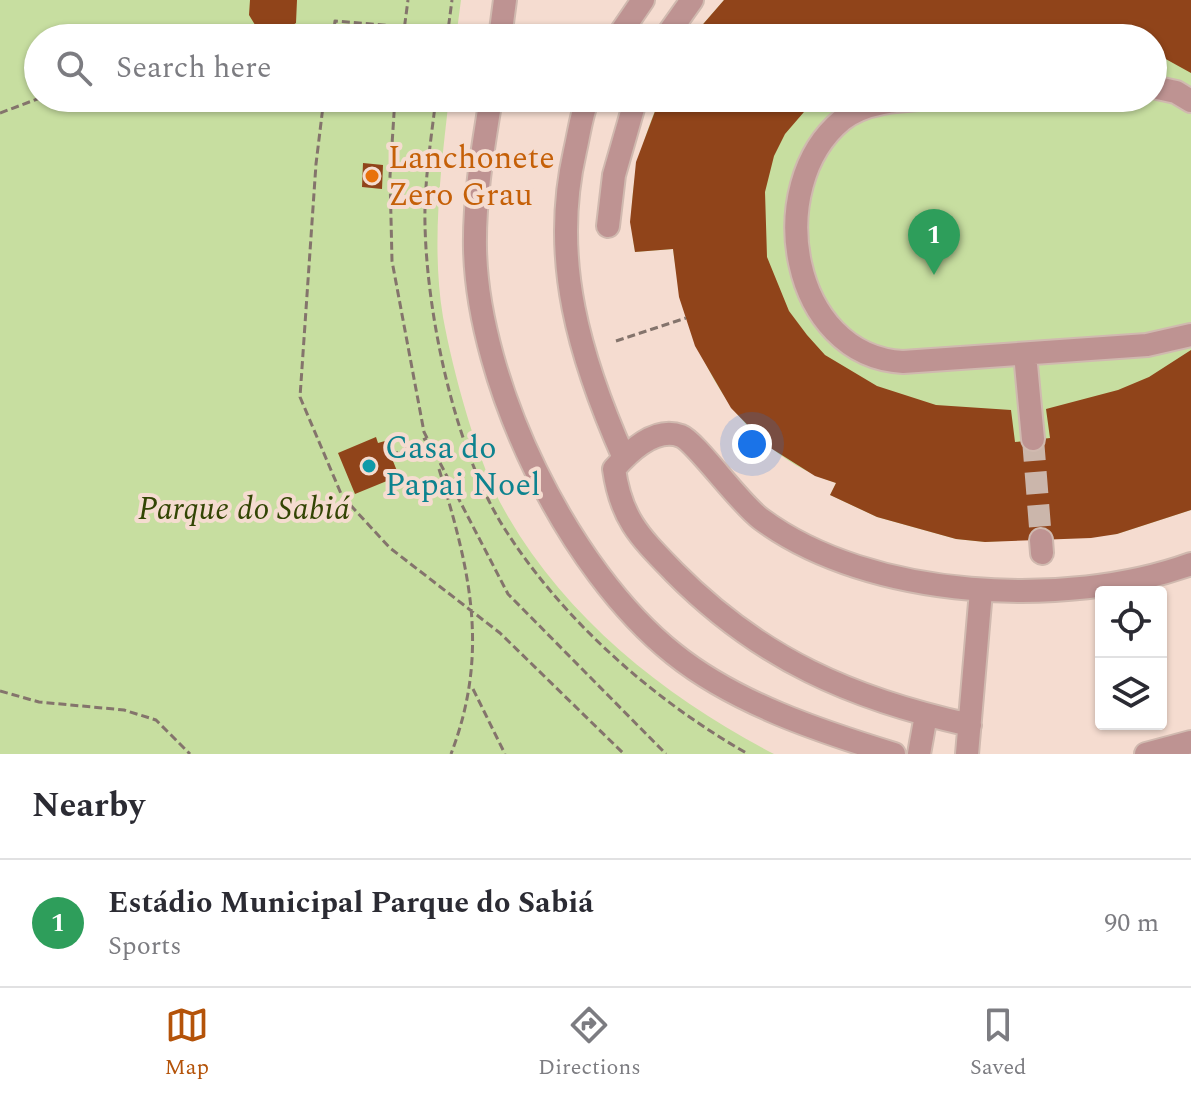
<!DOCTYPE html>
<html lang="en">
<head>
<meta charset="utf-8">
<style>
  body { margin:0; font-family:Spectral,serif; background:#f7f7f7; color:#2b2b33 }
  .controls { position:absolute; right:24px; bottom:24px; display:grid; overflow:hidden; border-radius:8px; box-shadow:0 2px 6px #0004 }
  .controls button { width:72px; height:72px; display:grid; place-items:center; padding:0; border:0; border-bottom:2px solid #e1e1e2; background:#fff; color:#2b2b33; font:40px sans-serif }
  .you { position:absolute; left:752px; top:444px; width:28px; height:28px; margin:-20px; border:6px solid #fff; border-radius:50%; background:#1a73e8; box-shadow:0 0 0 12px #1a73e833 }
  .badge { display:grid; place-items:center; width:52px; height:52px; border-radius:50%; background:#b45309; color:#fff; font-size:26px; font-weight:700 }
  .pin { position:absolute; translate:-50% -66px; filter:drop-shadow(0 2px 4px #0008) }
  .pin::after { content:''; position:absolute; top:42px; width:28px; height:24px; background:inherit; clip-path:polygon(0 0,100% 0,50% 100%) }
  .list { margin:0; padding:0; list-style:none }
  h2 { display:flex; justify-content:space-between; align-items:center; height:104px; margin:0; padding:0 32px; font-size:34px }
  h2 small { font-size:26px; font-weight:400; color:#7c7c81 }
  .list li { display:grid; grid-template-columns:52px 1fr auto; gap:24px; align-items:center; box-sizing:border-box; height:128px; padding:0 32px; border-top:2px solid #e1e1e2 }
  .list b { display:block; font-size:30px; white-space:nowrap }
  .list p { margin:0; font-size:26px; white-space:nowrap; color:#7c7c81 }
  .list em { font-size:26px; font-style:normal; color:#7c7c81 }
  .icon { flex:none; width:44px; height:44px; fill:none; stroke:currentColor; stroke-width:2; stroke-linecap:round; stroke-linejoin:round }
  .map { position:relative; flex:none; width:1191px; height:754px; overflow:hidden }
  .search { position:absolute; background:#fff; box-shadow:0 2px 6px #0004; left:24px; right:24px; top:24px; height:88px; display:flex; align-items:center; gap:20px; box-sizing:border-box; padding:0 28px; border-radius:44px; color:#7c7c81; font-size:30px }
  .sheet { height:232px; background:#fff }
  nav { display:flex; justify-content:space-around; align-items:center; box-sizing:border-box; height:112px; border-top:2px solid #e1e1e2; background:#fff; font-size:22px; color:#7c7c81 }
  nav a { display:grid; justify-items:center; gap:4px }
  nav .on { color:#b45309 }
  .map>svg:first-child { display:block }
  .green { fill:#c7dea0 }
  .building { fill:#90441a }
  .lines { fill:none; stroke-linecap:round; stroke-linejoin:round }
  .minor-tunnel { stroke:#cbb6ab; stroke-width:22; stroke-dasharray:22 11; stroke-linecap:butt }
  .minor-casing { stroke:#d0b9af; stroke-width:26 }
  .path { stroke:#84746c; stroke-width:3; stroke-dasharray:8 4; stroke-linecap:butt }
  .minor { stroke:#be9392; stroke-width:22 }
  .food-dot { fill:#e8710a; stroke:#f5dcd0; stroke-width:3 }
  .culture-dot { fill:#0f9aa8; stroke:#f5dcd0; stroke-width:3 }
  .labels { text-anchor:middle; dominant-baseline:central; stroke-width:8; stroke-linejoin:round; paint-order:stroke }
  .food-label { font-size:32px; fill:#c56008; stroke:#f5dcd0; text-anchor:start }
  .culture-label { font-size:32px; fill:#0d838f; stroke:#f5dcd0; text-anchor:start }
  .park-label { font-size:32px; font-style:italic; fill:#334504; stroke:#f5dcd0 }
</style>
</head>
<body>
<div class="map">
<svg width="1191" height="754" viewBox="0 0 1191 754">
  <rect width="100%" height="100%" fill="#f5dcd0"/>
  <!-- green -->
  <path class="green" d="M0,0h461l-5,38h-418v60h411c-8,71 -18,147 -6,219 10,55 35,148 63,196 60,106 162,186 268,241h-774z
    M724,0h467v510l-74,24 -132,8 -29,-3 -79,-22 -47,-22 6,-12c-102,-33 -151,-135 -163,-234l-38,3c-10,-55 4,-103 25,-154h493v-60h-462z"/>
  <!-- building -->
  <path class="building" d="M250,0h47l-1,23 -17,11 -19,-1 -11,-18z
    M724,0h467v73l-38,-21v-14h-39l-38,-9 -75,-2 -63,11h-247z
    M660,98h156l-31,36 -11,22 -9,36 2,65 22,54 18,24 18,20 52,31 59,19 75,5 4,32 35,-4 -4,-29 72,-19 31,-13 42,-27v160l-74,24 -26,4 -106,4 -29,-3 -79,-22 -47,-22 6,-12 -21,-7 -46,-29 -38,-39 -36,-62 -16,-49 -6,-48 -38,3 -5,-30 6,-60z
    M363,163l20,2 -1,24 -20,-2z
    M376,437l2,6 7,-2 14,35 -44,18 -17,-41z"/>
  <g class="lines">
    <!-- minor-tunnel -->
    <path class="minor-tunnel" d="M1033,439l8,101"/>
    <defs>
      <path id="minor" d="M500,38l5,-38
        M617,38l26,-38
        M665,38l27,-38
        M1153,87l23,5 15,9
        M491,98c-8,50 -17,100 -16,151 3,135 93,321 199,405 61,49 145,77 220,100
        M588,98c-7,17 -9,36 -13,53 -25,109 5,208 49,307
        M936,98c-30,2 -69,2 -94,22 -80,66 -52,236 61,242l244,-17 44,-10
        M608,226l6,-51 22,-77
        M1025,354l8,85
        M1041,540l1,13
        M970,725c-118,-26 -210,-66 -296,-153 -34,-35 -53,-53 -60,-103 15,-17 41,-43 67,-33 15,6 58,67 80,83 109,81 306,90 430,45
        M919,754l7,-39
        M967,754l14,-163
        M1146,754l45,-12"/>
    </defs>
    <!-- minor casing -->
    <use href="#minor" class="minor-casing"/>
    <!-- path -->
    <path class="path" d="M333,38l2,-17 146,12
      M403,38l5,-38
      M447,38l5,-38
      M324,98l-8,66 -16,233 42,99 48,52 110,85 124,121
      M395,98l-5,78 2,85 32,171 84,162 158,160
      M436,98c-5,42 -12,85 -11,127 2,93 31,231 83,309 59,90 147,167 240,220
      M0,113l40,-15
      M616,341l70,-23
      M391,456l36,-18
      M439,469c31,101 51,183 12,285
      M473,689l32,65
      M0,691l39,11 85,8 32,10 34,34"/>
    <!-- minor -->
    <use href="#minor" class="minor"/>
  </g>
  <!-- markers -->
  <circle class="food-dot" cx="372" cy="176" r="8"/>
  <circle class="culture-dot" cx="369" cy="466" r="8"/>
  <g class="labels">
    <!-- food labels -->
    <g class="food-label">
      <text x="388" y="158">Lanchonete<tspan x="388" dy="37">Zero Grau</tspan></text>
    </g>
    <!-- culture labels -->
    <g class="culture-label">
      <text x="385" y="448">Casa do<tspan x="385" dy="37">Papai Noel</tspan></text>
    </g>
    <!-- park labels -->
    <g class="park-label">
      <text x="244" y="509">Parque do Sabiá</text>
    </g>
  </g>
</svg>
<div class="controls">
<button><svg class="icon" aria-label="locate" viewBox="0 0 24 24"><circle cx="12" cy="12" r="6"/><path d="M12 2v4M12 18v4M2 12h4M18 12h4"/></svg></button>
<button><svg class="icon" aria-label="layers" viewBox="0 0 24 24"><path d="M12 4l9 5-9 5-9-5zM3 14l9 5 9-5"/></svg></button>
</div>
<div class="you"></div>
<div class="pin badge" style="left:934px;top:275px;background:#2e9e5b">1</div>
<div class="search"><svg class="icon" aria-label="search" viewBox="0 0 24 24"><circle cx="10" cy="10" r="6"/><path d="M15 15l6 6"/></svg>Search here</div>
</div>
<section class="sheet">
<h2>Nearby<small></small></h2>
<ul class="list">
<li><span class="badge" style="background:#2e9e5b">1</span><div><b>Estádio Municipal Parque do Sabiá</b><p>Sports</p></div><em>90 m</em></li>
</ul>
</section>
<nav>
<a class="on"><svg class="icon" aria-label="map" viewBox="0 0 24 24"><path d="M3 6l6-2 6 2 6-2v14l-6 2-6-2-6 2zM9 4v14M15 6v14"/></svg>Map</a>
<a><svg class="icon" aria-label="directions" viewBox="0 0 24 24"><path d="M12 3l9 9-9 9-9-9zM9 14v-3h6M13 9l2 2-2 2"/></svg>Directions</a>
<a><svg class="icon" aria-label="saved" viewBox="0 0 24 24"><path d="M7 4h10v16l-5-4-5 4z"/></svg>Saved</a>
</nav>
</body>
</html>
